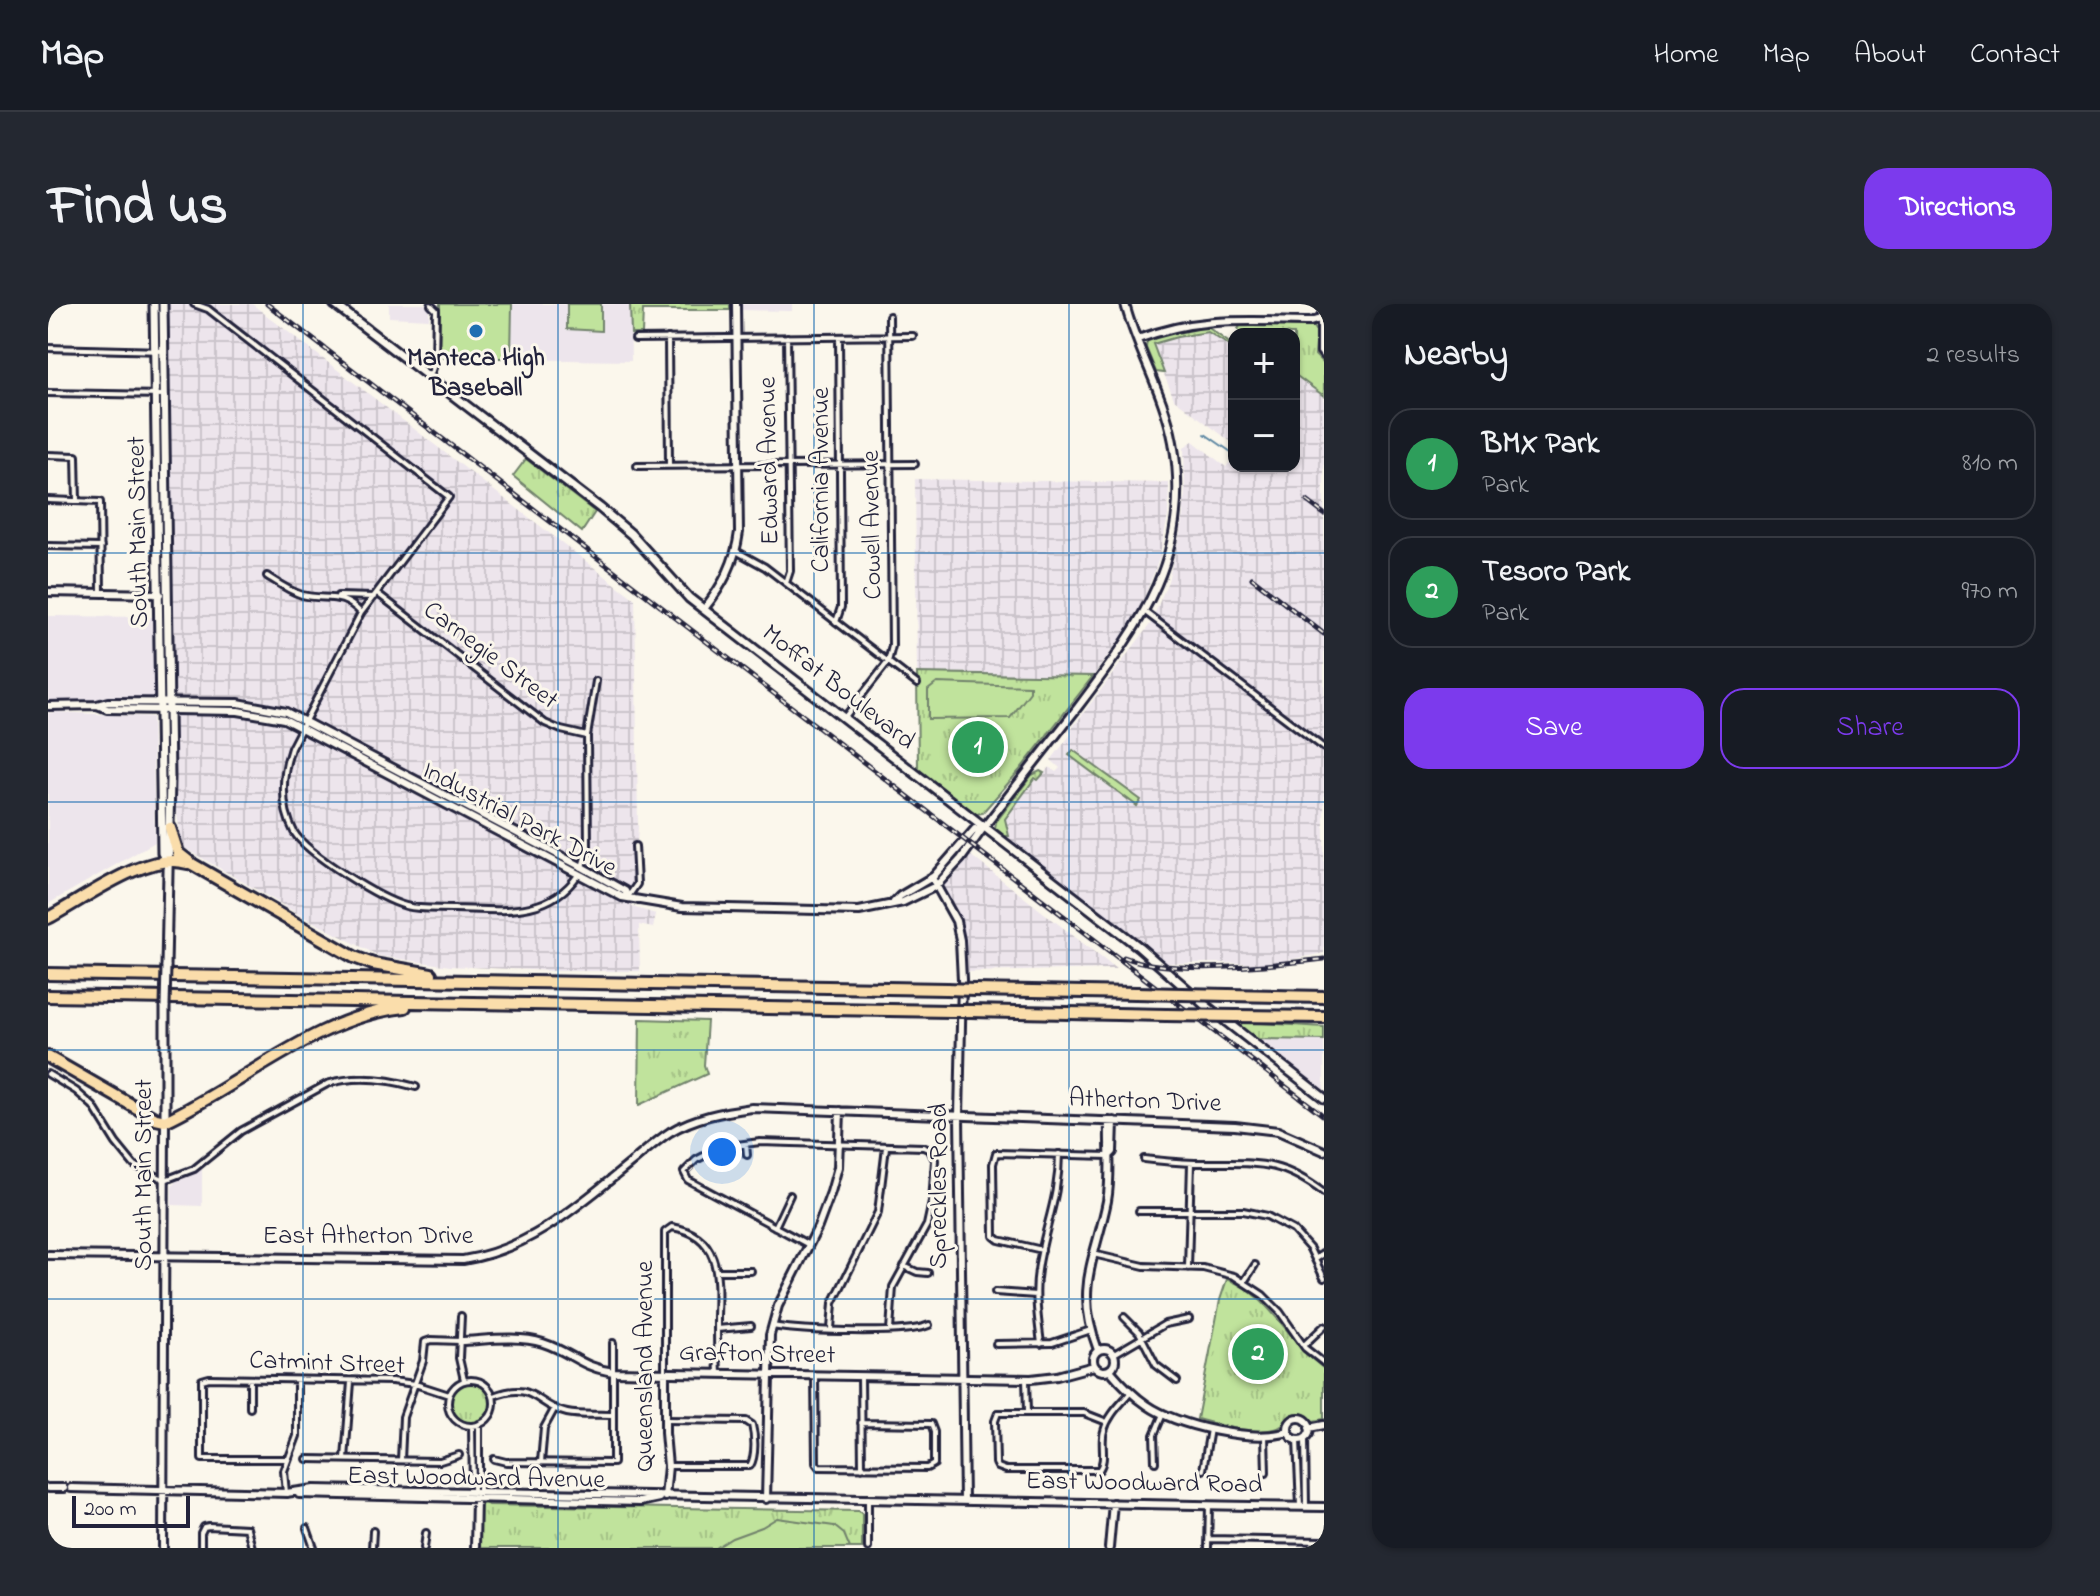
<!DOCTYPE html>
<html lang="en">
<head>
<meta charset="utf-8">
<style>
  body { margin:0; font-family:"Indie Flower",sans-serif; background:#242831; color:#f1f3f6 }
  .controls { position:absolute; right:24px; top:24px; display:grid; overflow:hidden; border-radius:16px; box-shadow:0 2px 6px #0004 }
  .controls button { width:72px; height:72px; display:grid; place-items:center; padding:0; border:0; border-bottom:2px solid #363941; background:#171b24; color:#f1f3f6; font:40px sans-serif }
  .scale { position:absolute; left:24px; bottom:20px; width:118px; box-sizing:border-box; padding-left:8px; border:4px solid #22223b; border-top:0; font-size:22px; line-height:28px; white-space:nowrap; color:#22223b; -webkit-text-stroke:6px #fbf7ec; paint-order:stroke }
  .you { position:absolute; left:674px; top:848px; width:28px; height:28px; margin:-20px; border:6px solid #fff; border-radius:50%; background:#1a73e8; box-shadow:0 0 0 12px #1a73e833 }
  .badge { display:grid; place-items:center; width:52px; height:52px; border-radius:50%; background:#7c3aed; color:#fff; font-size:26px; font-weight:700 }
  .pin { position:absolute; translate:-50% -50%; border:4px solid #fff; box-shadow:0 2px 8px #0006 }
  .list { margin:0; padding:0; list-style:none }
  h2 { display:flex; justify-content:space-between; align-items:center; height:104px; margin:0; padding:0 32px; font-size:34px }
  h2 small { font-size:26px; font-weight:400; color:#9ea1a6 }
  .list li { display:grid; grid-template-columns:52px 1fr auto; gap:24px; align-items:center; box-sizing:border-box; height:112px; margin:0 16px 16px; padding:0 16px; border:2px solid #363941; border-radius:24px }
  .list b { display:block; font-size:30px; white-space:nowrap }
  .list p { margin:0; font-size:26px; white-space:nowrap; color:#9ea1a6 }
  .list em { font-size:26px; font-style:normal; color:#9ea1a6 }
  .actions { display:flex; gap:16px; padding:24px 32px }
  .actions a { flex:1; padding:18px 0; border:2px solid #7c3aed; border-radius:24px; text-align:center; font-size:28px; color:#7c3aed }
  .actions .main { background:#7c3aed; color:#fff }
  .map { position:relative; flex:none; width:1276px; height:1244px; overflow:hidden; border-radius:24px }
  header { display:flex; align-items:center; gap:48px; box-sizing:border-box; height:112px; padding:0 40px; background:#171b24; border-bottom:2px solid #363941 }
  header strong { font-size:38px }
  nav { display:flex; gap:44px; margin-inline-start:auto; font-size:28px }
  .intro { display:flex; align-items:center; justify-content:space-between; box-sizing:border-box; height:192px; padding:0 48px }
  h1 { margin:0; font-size:56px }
  .button { padding:20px 36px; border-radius:24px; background:#7c3aed; color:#fff; font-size:28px; font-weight:700 }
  main { display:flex; gap:48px; padding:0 48px }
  aside { flex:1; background:#171b24; border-radius:24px; box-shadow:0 2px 6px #0004 }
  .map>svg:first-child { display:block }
  .built { fill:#ede5ec }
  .industrial { fill:url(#industrial-grid) }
  .grass { fill:url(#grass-tufts); stroke:#71826c; stroke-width:2 }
  .pitch { fill:#c0e39c; stroke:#71826c; stroke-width:2 }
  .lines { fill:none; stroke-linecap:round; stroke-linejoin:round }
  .stream { stroke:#5d87a2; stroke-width:2 }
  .minor-casing { stroke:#22223b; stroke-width:10 }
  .tertiary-casing { stroke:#22223b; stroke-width:12 }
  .secondary-casing { stroke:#22223b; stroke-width:13 }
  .motorway-casing { stroke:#22223b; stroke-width:16 }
  .minor { stroke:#fbf7ec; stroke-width:4 }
  .tertiary { stroke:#fbf7ec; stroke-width:6 }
  .secondary { stroke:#fbf7ec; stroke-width:7 }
  .motorway { stroke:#faddab; stroke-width:10 }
  .rail-casing { stroke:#22223b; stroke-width:5 }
  .rail { stroke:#fbf7ec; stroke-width:2; stroke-dasharray:6; stroke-linecap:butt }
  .secondary-bridge-casing { stroke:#22223b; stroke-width:13; stroke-linecap:butt }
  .motorway-bridge-casing { stroke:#22223b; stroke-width:16; stroke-linecap:butt }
  .secondary-bridge { stroke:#fbf7ec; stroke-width:7 }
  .motorway-bridge { stroke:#faddab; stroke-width:10 }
  .grid { fill:none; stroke:#1f6fb2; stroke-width:2; stroke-opacity:0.55 }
  .poi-dot { fill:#1f6fb2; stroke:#fbf7ec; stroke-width:3 }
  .labels { text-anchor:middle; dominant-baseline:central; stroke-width:6; stroke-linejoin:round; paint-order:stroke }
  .poi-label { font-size:26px; font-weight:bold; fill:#22223b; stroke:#fbf7ec }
  .street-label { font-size:26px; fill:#22223b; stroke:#fbf7ec }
</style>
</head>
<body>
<header>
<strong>Map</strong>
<nav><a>Home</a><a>Map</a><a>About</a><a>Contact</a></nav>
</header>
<div class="intro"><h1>Find us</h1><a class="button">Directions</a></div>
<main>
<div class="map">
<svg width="1276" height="1244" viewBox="0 0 1276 1244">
  <defs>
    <pattern id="industrial-grid" width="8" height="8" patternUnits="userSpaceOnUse" patternTransform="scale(2)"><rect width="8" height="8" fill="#ede5ec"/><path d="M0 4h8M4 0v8" fill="none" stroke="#cbc4cb"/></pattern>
    <pattern id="grass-tufts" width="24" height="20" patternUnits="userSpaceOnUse" patternTransform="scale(2)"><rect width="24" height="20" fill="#c0e39c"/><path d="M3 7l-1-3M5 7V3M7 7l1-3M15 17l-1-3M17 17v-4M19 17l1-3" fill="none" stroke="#a5c287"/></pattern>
  </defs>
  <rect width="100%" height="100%" fill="#fbf7ec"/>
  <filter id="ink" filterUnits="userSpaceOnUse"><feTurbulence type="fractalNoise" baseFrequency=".0125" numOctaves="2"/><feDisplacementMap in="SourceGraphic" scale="16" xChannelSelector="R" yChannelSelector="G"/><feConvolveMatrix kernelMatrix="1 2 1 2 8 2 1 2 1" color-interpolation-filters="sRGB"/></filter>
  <g filter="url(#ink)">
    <!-- built -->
    <path class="built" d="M341,0h40v15l-40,-2z
      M392,0h190l1,57 -192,-3z
      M693,0h51v7l-51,-1z
      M0,312l107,1 1,83h-91l-17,3z
      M9,408l95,5 3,125 -107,62v-191z
      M1207,735l69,1v52z
      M154,863v39l-30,-1v-18l3,-5z"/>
    <!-- industrial -->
    <path class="industrial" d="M120,0h84l383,295 3,229 -6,79 24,7 -3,14 -14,-3 1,46h-89l-101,-5 -71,-10 -81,-42 -115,-67 -8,-42z
      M1164,28l22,14v98l-60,-45 -22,-54 25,-8z
      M1246,70l30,23v556l-51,10h-109l-38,-34 -121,-93h3l-4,-17 31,-41 4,2 10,-13 7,5 4,-4 -9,-8 21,-27 -2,-2 81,-108 17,-42 14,-56 3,-33 -1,-45 9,-6 33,26 8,-10v9h60z
      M867,175l254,4 -1,33 -9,43 -15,39 -16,30 -35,48 -176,-3z
      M922,551l146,114 -151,3v-26l-9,-36 -15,-24 15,-12z"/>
    <!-- grass -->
    <path class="grass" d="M582,0h100v6h-87l-1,24h-11z
      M1193,21l72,2 4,6 -2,22 9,9v32l-30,-22v-40h-52l-4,-5z
      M1158,22l25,18 -1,2 -22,-14 -31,5 -24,7 11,29 -8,-1 -10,-24 1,-8 23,-9z
      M478,155l69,53 -13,20 -69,-56z
      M869,369l176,3 -74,95 -37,42 -6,1 -58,-44z
      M1025,446l68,50 -4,6 -68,-51z
      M992,467l4,2 -6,7 -3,-2 -30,41 4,17h-4l-10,-8 1,-6 36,-47z
      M592,715l67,2 -3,44 3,9 -68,31z
      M1184,717l92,6v13l-69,-1z
      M1179,975c45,17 60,62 97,90v50l-11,2 -17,-5c-8,3 -12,11 -21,13 -25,6 -54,-4 -78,-10l23,-119z
      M402 1098a21 21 0 1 1 42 0a21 21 0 1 1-42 0Z
      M435,1198l5,3 371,6 3,3v34h-383l1,-41z"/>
    <!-- pitch -->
    <path class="pitch" d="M392,0h72l-1,54h-72z
      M519,0h34v27l-34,-2z
      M889,379l93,3v6l-20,26 -82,1v-29z
      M729,1214l57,8 10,8 6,14h-134l16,-10 30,-11z"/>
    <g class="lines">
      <!-- stream -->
      <path class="stream" d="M1157,130l29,20"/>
      <defs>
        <path id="minor" d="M146,0l14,5 241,188 -88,116 -70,135c-9,26 -11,58 3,84 13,22 86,67 112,74 15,4 33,2 49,3 45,1 93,9 123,-34
          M1272,15v33l4,5
          M620,34l1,128
          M587,35l278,-3
          M0,44l116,3
          M382,72l5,-14 1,-52 -5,-5
          M0,89l116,2
          M0,151l28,1 1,45
          M589,162l278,-2
          M0,196l52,2 1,91
          M0,242l53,1
          M688,247l29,16 152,117
          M219,272c11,7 22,15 35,19 24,6 39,-4 59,18
          M738,279l4,-12 -3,-234
          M329,289l168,130 16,7 26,6
          M290,292l36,1
          M1097,308l179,136
          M788,318l5,-15 -2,-270
          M796,414l44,-56 4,-16 -3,-330
          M534,563l6,-20 -1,-111 9,-55
          M580,593l9,-13 -2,-38
          M0,770l28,17 17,15 23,37 18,22 31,15 29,-11 47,-38 86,-47c28,-9 61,-5 89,3
          M698,840l1,11
          M1096,855c18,2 37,4 56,4 54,1 77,-6 124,30
          M1091,907h104l24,5 26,14 17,19 14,29
          M727,923l15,-32
          M761,941l-121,-65 -4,-8 12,-12 25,-13 39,-5 163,5 7,3 5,10 -3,42 -5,23 -34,62 -3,43
          M994,946l-43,-10 -5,-4 -1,-72 3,-11 113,3
          M1045,950l51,12 59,2 31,8 29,19 17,17 25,36 19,15
          M1267,955l9,-6
          M856,962l13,6 11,1
          M1140,964l3,-105
          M669,967h34
          M1196,978l11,-17
          M947,988l41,3
          M413,1012l-2,42 5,22
          M1076,1013l15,15 17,33 21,16
          M724,1022c27,5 135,9 157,-1
          M669,1025l34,-3
          M783,1025l2,-26 45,-91 8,-65
          M948,1040l56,-1 39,-13
          M993,1040c-3,-25 -7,-50 -3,-74 6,-43 21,-70 21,-116
          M1256,1041l20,-19
          M1066,1050l51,-30 24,-5
          M617,1069v-141l7,-5c50,8 46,51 45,90 0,19 0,38 1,57
          M767,1073l1,86 3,4 108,1 7,-4v-32l-3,-8 -70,-1
          M813,1073l1,91
          M978,1075l1,33
          M400 1099a23 23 0 1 1 46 0a23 23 0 1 1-46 0Z
          M446,1092c40,-16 42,10 73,17 14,3 31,1 46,2
          M202,1104v-29
          M617,1116l81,1 6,4c3,11 4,31 -2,41h-82
          M1059,1118l-23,-9h-86l-3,8 1,42 2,4 8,3h93c8,-11 1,-26 5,-39 4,-16 17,-27 27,-39
          M431,1120v68
          M424,1122l1,65
          M1217,1131l1,38
          M1257,1134l1,68
          M1249,1136l3,66
          M239,1155h-85v-79l7,-2 183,3 23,3 34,11
          M259,1155l133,2 19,-6
          M297,1155l6,-77
          M446,1155l12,3 107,1v-120
          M353,1156l2,-43 20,-56 2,-19 6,-2 29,1
          M493,1158l3,-34 11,-20
          M1107,1158l-1,-27 9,-21
          M1155,1166l7,-41
          M238,1189l-2,-22 13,-35v-56
          M259,1224l7,20
          M1161,1235l115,2
          M153,1244v-15l3,-6 5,-1 38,2 5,20
          M324,1244l1,-17
          M376,1244l2,-15
          M820,1244v-50
          M1160,1244l1,-43"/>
        <path id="tertiary" d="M1090,35c62,-23 107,-18 172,-17l10,-3 4,-10
          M0,288l112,2
          M656,305c19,-24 31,-46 35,-77l-3,-228
          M49,401l10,4 131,2 46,8 338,178 60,10 177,4 44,-9 33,-16 25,-27 23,-32c31,-40 63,-80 94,-120 64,-84 115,-154 95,-265 -9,-49 -36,-91 -48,-138
          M0,402l49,-1 11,-3 130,1 48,9 296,155 43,24 3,6
          M884,574l24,43 4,19 2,40 -3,136 5,385
          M846,598l6,-6 34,-20 41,-47 9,-2
          M1061,852l4,-4 1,-31
          M0,951l415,5c68,-11 116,-55 168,-97 12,-10 25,-22 39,-31 25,-15 53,-20 82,-24l483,18 43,5 46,20
          M412,1037c26,-1 58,-6 83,2 28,9 39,25 71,29l417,7 26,-3 37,-10
          M1045 1056a11 11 0 1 1 22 0a11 11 0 1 1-22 0Z
          M1050,1046c-24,-63 -3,-89 9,-149 5,-27 1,-54 2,-80
          M1062,1066c11,13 22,25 37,35 30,21 106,38 141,27
          M617,1070v59l3,33 -3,31
          M1240 1125a11 11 0 1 1 22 0a11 11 0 1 1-22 0Z
          M1261,1124l15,-3
          M0,1184h16
          M23,1184l217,5
          M238,1189l28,-4c336,5 673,14 1010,18
          M251,1190l341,8 19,-4
          M718,1195l4,-164 8,-29 40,-79 13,-35 7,-25 2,-56
          M115,1244l2,-427
          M427,1244l1,-50
          M1061,1244l4,-45"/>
        <path id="secondary" d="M106,0l8,549 4,7
          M115,0l7,474 -4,189
          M286,0l266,204 31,26 58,64 450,349 66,58 119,93
          M117,702v115"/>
        <path id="motorway" d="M122,524l8,25 14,11 162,93 19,7 58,10
          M0,614c35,-18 100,-68 139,-55
          M0,670l899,15
          M926,686l162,3
          M1180,691l96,2
          M0,692l902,15
          M923,707l195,4
          M1188,712l88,1
          M0,753l108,62 9,2c79,-37 152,-105 240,-114"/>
      </defs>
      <!-- minor casing -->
      <use href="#minor" class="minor-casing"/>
      <!-- tertiary casing -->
      <use href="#tertiary" class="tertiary-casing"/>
      <!-- secondary casing -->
      <use href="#secondary" class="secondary-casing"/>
      <!-- motorway casing -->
      <use href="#motorway" class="motorway-casing"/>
      <!-- minor -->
      <use href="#minor" class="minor"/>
      <!-- tertiary -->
      <use href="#tertiary" class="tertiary"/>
      <!-- secondary -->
      <use href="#secondary" class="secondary"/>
      <!-- motorway -->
      <use href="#motorway" class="motorway"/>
      <defs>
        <path id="rail" d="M219,0l1057,812
          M1259,197l17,13
          M1204,274l72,56
          M1076,653c47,19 148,8 200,2"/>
      </defs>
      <!-- rail casing -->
      <use href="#rail" class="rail-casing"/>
      <!-- rail -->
      <use href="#rail" class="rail"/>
      <defs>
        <path id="secondary-bridge" d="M117,702l1,-39"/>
        <path id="motorway-bridge" d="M899,685l27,1
          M1088,689l92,2
          M902,707h21
          M1118,711l70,1"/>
      </defs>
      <!-- secondary-bridge casing -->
      <use href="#secondary-bridge" class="secondary-bridge-casing"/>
      <!-- motorway-bridge casing -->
      <use href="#motorway-bridge" class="motorway-bridge-casing"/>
      <!-- secondary-bridge -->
      <use href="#secondary-bridge" class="secondary-bridge"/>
      <!-- motorway-bridge -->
      <use href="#motorway-bridge" class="motorway-bridge"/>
    </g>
  </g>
  <!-- grid -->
  <path class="grid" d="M255,0v1244M510,0v1244M766,0v1244M1021,0v1244M0,249h1276M0,498h1276M0,746h1276M0,995h1276"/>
  <!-- markers -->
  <circle class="poi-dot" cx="428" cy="27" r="8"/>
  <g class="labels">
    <!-- poi labels -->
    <g class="poi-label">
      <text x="428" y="55">Manteca High<tspan x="428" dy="30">Baseball</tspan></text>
    </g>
    <!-- street labels -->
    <g class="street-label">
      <text transform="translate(722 157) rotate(-91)">Edward Avenue</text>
      <text transform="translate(774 176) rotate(-90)">California Avenue</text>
      <text transform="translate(825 221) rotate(-91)">Cowell Avenue</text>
      <text transform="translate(91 228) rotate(-91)">South Main Street</text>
      <text transform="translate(442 352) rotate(37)">Carnegie Street</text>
      <text transform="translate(790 384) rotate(38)">Moffat Boulevard</text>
      <text transform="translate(471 516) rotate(28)">Industrial Park Drive</text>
      <text transform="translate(1097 798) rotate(2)">Atherton Drive</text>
      <text transform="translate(97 871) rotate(-90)">South Main Street</text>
      <text transform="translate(892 882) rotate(-90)">Spreckles Road</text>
      <text x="320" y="933">East Atherton Drive</text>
      <text transform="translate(709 1051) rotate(1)">Grafton Street</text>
      <text transform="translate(279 1060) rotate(2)">Catmint Street</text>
      <text transform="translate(598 1062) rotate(-90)">Queensland Avenue</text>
      <text transform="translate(428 1175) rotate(1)">East Woodward Avenue</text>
      <text transform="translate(1096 1180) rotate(1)">East Woodward Road</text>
    </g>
  </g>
</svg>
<div class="controls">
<button>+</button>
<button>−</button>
</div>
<div class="scale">200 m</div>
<div class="you"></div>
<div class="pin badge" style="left:930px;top:443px;background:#2e9e5b">1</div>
<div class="pin badge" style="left:1210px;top:1050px;background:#2e9e5b">2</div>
</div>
<aside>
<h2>Nearby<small>2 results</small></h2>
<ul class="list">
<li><span class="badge" style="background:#2e9e5b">1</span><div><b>BMX Park</b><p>Park</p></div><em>810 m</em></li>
<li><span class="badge" style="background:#2e9e5b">2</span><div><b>Tesoro Park</b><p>Park</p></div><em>970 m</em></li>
</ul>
<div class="actions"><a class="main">Save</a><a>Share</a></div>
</aside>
</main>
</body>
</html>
